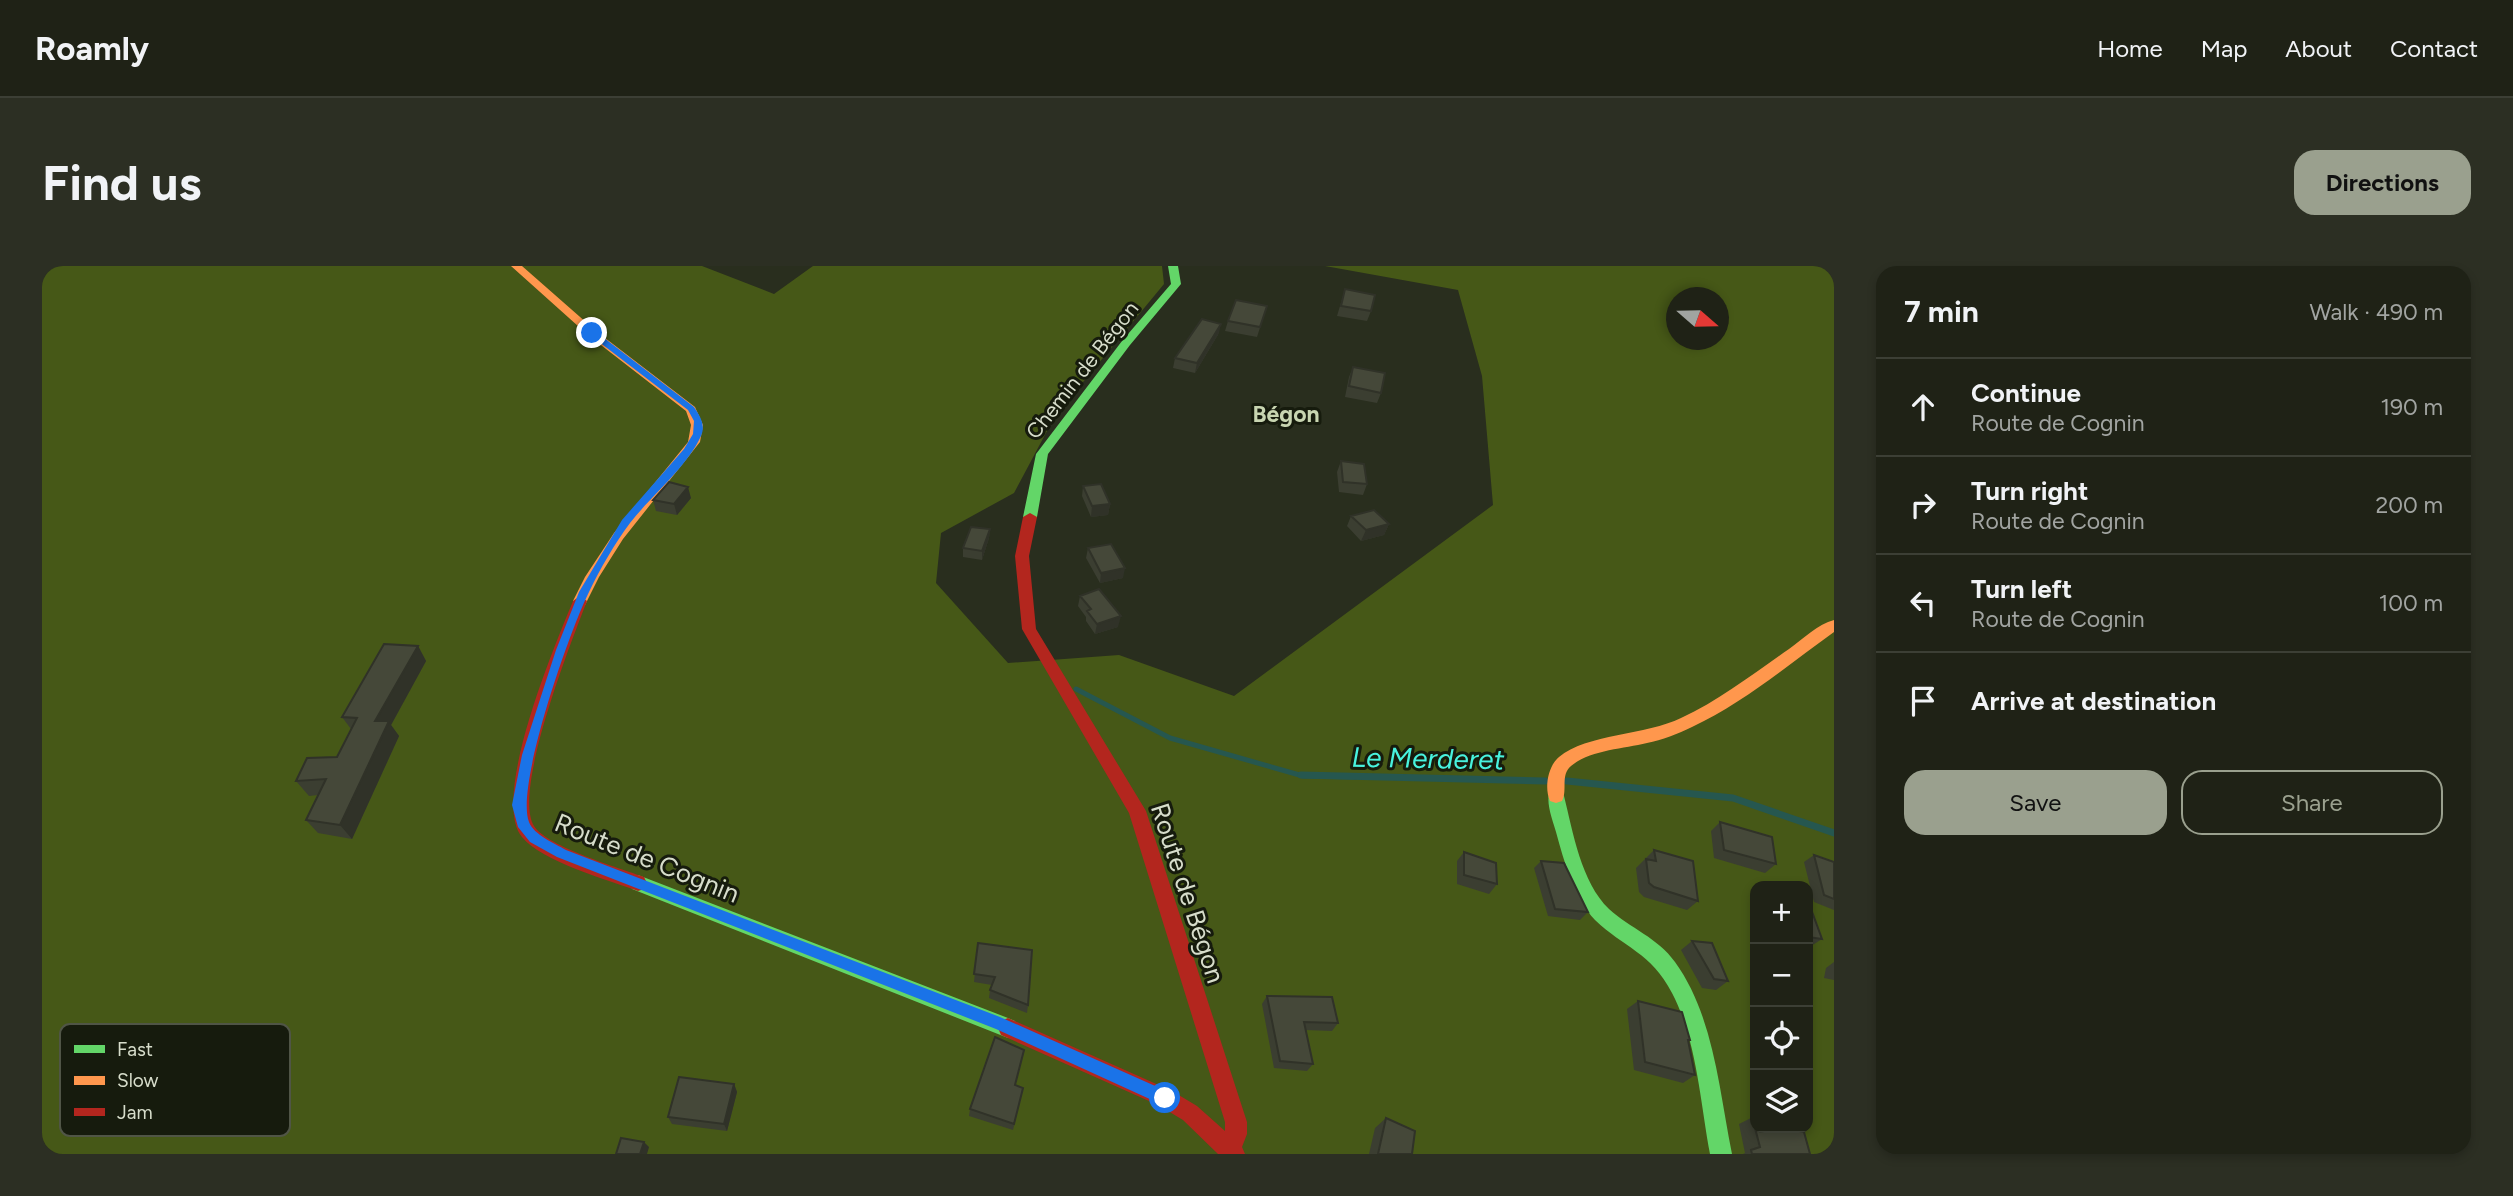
<!DOCTYPE html>
<html lang="en">
<head>
<meta charset="utf-8">
<style>
  body { margin:0; font-family:Figtree,sans-serif; background:#2c2f23; color:#f1f3f6 }
  .controls { position:absolute; right:21px; bottom:21px; display:grid; overflow:hidden; border-radius:14px; box-shadow:0 4px 10px #0003 }
  .controls button { width:63px; height:63px; display:grid; place-items:center; padding:0; border:0; border-bottom:2px solid #3c3f35; background:#1f2216; color:#f1f3f6; font:35px sans-serif }
  .compass { position:absolute; left:1624px; top:21px; width:63px; height:63px; border-radius:50%; background:#1f2216; box-shadow:0 4px 10px #0003; rotate:110deg }
  .stop { position:absolute; width:21px; height:21px; margin:-16px; border:5px solid #1a73e8; border-radius:50%; background:#fff }
  .stop.end { background:#1a73e8; border-color:#fff; box-shadow:0 2px 7px #0008 }
  .list { margin:0; padding:0; list-style:none }
  h2 { display:flex; justify-content:space-between; align-items:center; height:91px; margin:0; padding:0 28px; font-size:30px }
  h2 small { font-size:23px; font-weight:400; color:#a1a4a1 }
  .list li { display:grid; grid-template-columns:46px 1fr auto; gap:21px; align-items:center; box-sizing:border-box; height:98px; padding:0 28px; border-top:2px solid #3c3f35 }
  .list b { display:block; font-size:26px; white-space:nowrap }
  .list p { margin:0; font-size:23px; white-space:nowrap; color:#a1a4a1 }
  .list em { font-size:23px; font-style:normal; color:#a1a4a1 }
  .actions { display:flex; gap:14px; padding:21px 28px }
  .actions a { flex:1; padding:16px 0; border:2px solid #9aa08e; border-radius:21px; text-align:center; font-size:24px; color:#9aa08e }
  .actions .main { background:#9aa08e; color:#111 }
  .icon { flex:none; width:38px; height:38px; fill:none; stroke:currentColor; stroke-width:2; stroke-linecap:round; stroke-linejoin:round }
  .map { position:relative; flex:none; width:1792px; height:888px; overflow:hidden; border-radius:21px }
  header { display:flex; align-items:center; gap:42px; box-sizing:border-box; height:98px; padding:0 35px; background:#1f2216; border-bottom:2px solid #3c3f35 }
  header strong { font-size:33px }
  nav { display:flex; gap:38px; margin-inline-start:auto; font-size:24px }
  .intro { display:flex; align-items:center; justify-content:space-between; box-sizing:border-box; height:168px; padding:0 42px }
  h1 { margin:0; font-size:49px }
  .button { padding:18px 32px; border-radius:21px; background:#9aa08e; color:#111; font-size:24px; font-weight:700 }
  main { display:flex; gap:42px; padding:0 42px }
  aside { flex:1; background:#1f2216; border-radius:21px; box-shadow:0 4px 10px #0003 }
  .map>svg:first-child { display:block }
  .green { fill:#465817; fill-rule:evenodd }
  .lines { fill:none; stroke-linecap:round; stroke-linejoin:round }
  .stream-far1 { stroke:#26574f; stroke-width:5 }
  .stream { stroke:#26574f; stroke-width:7 }
  .fast { fill:#63d668; fill-rule:evenodd }
  .slow { fill:#ff974d; fill-rule:evenodd }
  .jam { fill:#b3261e; fill-rule:evenodd }
  .wall { fill:#3b3e31 }
  .shaded-wall { fill:#303228 }
  .building { fill:#454839; stroke:#303228; stroke-width:2 }
  .route { fill:#1a73e8 }
  .labels { text-anchor:middle; dominant-baseline:central; stroke-width:6; stroke-linejoin:round; paint-order:stroke }
  .far-street-label { font-size:21px; fill:#d7ddcb; stroke:#161b0d }
  .far-neighbourhood-label { font-size:23px; font-weight:bold; fill:#c8d5b1; stroke:#161b0d }
  .street-label { font-size:26px; fill:#d7ddcb; stroke:#161b0d }
  .water-label { font-size:28px; font-style:italic; fill:#48f2de; stroke:#161b0d }
  .key { fill:#161b0d; stroke:#505546; stroke-width:2 }
  .key-label { font-size:19px; fill:#d7ddcb }
</style>
</head>
<body>
<header>
<strong>Roamly</strong>
<nav><a>Home</a><a>Map</a><a>About</a><a>Contact</a></nav>
</header>
<div class="intro"><h1>Find us</h1><a class="button">Directions</a></div>
<main>
<div class="map">
<svg width="1792" height="888" viewBox="0 0 1792 888">
  <rect width="100%" height="100%" fill="#292e1e"/>
  <!-- green -->
  <path class="green" d="M0,0h660l72,28 39,-28h349l2,18 -109,132 -41,77 -73,40 -5,50 72,80 111,-8 115,41 259,-191 -11,-129 -24,-86 -133,-24h509v888h-1792zM1634,32h42v42h-42zM1713,620h53v242h-53z"/>
  <g class="lines">
    <!-- stream-far1 -->
    <path class="stream-far1" d="M1034,423l94,49 133,38 52,1"/>
    <!-- stream -->
    <path class="stream" d="M1259,509l244,6
      M1525,515l166,17 101,35"/>
    <!-- fast -->
    <path class="fast" d="M1126,0h10l3,18 -51,61 -82,109 -11,63 -2,3h-10l-2,-3 13,-63 86,-113 49,-57z
      M1514,523l6,2 2,5c9,36 17,86 45,113 21,19 49,29 66,53 39,54 44,128 57,192h-22c-10,-53 -13,-113 -38,-161 -21,-41 -48,-45 -77,-73 -21,-22 -31,-59 -39,-88 -3,-11 -11,-30 -6,-41z
      M596,609l370,143 7,3 3,7 -3,7 -7,3 -376,-149 -3,-6 3,-6z"/>
    <!-- slow -->
    <path class="slow" d="M469,0h11l74,65 99,76 8,18 -3,17 -77,97 -24,38 -14,28 -5,1 -7,-5 12,-24 29,-44 74,-91 3,-17 -5,-14 -98,-76z
      M1792,354v12c-46,33 -91,71 -142,95 -14,7 -30,13 -45,16 -24,6 -57,7 -76,23 -11,9 -3,24 -9,35l-6,2 -6,-2c-6,-13 -2,-35 9,-44 27,-23 88,-22 122,-39 39,-18 73,-45 108,-69 14,-10 29,-25 45,-29z"/>
    <!-- jam -->
    <path class="jam" d="M988,247l7,4 -8,39 7,73 110,182 101,311v12l-5,13 3,7h-27l-35,-34 -25,-15 -157,-70 -3,-7 3,-7 7,-3 164,73 25,15 28,25v-9l-96,-309 -107,-184 -7,-73 8,-39z
      M538,330l7,5c-15,39 -75,190 -53,225 13,21 86,42 110,51l3,6 -3,6 -6,2c-30,-11 -97,-30 -116,-54 -32,-39 33,-192 51,-236z"/>
  </g>
  <!-- wall -->
  <path class="wall" d="M1303,23l26,22 -4,10 -30,-5z
    M1225,40l-10,31 -32,-6 3,-10z
    M1177,67l-24,40 -22,-5 2,-10z
    M1311,101l28,26 -4,10 -32,-6 4,-20z
    M1299,195l26,23 -4,11 -24,-3 -2,-20z
    M1041,220l27,18 -2,11 -17,2 -9,-21z
    M649,232l-14,17 -21,-4 -3,-11z
    M1309,250l38,8 -5,11 -23,6 -14,-15z
    M948,263l-1,9 -7,22 -19,-3v-9z
    M1046,282l35,30 -23,5 -14,-25z
    M1038,330l38,31 -23,7 -9,-13v-4l-8,-11z
    M376,380l8,15 -35,64 8,11 -47,103 -34,-6 -12,-13 12,-25 -9,1 -13,-15 41,-24 14,-28 -9,-12z
    M1678,556l56,42 -11,9 -51,-15 -3,-27z
    M1612,584l44,51 -11,9 -43,-13 -5,-5 -3,-24z
    M1422,586l33,32 -8,10 -32,-10v-23z
    M1772,589l20,7v48l-20,-8 -10,-40z
    M1499,595l47,51 -8,8 -32,-4 -14,-48z
    M1766,643l14,30 -14,9z
    M1154,653l13,28 -2,5h-3l-10,-28z
    M1650,675l36,40 -12,9 -14,-2 -21,-38z
    M936,677l50,62 -1,8 -38,-15 1,-8 2,-5 -18,-3z
    M1792,696v18l-10,-2 2,-10z
    M1225,730l71,27 -6,8 -27,-1 8,34 -6,7 -33,-3 -12,-64z
    M1596,735l52,39 -2,1 7,34 -12,8 -49,-13 -7,-61z
    M982,784l-9,35 8,3 -10,42 -44,-14 1,-7z
    M692,818l3,8 -10,39 -55,-7 -4,-7z
    M1711,851l57,37h-67l2,-1 -6,-29z
    M1344,852l26,36h-43l6,-26z"/>
  <!-- shaded-wall -->
  <path class="shaded-wall" d="M1179,58l-2,9 -24,40 2,-10z
    M646,221l3,11 -14,17 -3,-11z
    M1068,238l-2,11 -17,2 1,-11z
    M1347,258l-5,11 -23,6 5,-11z
    M948,263l-1,9 -7,22v-9z
    M1083,302l-2,10 -23,5 1,-10z
    M1079,350l-3,11 -23,7 2,-10z
    M376,380l8,15 -35,64 8,11 -47,103 -12,-14 35,-104z
    M692,818l3,8 -10,39 -3,-7z
    M602,876l5,5 -2,7h-7z"/>
  <!-- building -->
  <path class="building" d="M1303,23l30,6 -4,16 -30,-5z
    M1194,34l31,6 -7,21 -32,-6z
    M1160,53l19,5 -24,39 -22,-5z
    M1311,101l32,6 -4,20 -32,-7z
    M1299,195l23,3 3,20 -24,-2z
    M627,216l19,5 -14,17 -21,-4z
    M1059,218l9,20 -18,2 -9,-20z
    M1332,244l15,14 -23,6 -15,-14z
    M929,261l19,2 -8,22 -19,-3z
    M1069,278l14,24 -24,5 -13,-25z
    M1057,323l22,27 -24,8 -10,-13 4,-2 -11,-13z
    M342,378l34,2 -43,75h14l-49,104 -34,-5 20,-41 -30,2 11,-23 30,-1 20,-39 -15,-1z
    M1678,556l52,15 4,27 -52,-14z
    M1612,584l39,11 5,40 -44,-14 -5,-4 -3,-24 10,2z
    M1422,586l32,11 1,21 -33,-9z
    M1772,589l20,7v37l-10,-4z
    M1499,595l23,2 24,49 -33,-3z
    M1766,643h3l11,30 -14,-2z
    M1154,653h3l10,28 -3,1z
    M1650,675l20,2 16,38 -14,-2z
    M936,677l54,7 -4,55 -38,-15 5,-13 -21,-3z
    M1225,730l65,1 6,26 -34,-1 9,42 -33,-3z
    M1596,735l44,11 8,28h-2l7,35 -50,-13z
    M953,771l29,13 -9,35 8,3 -9,36 -44,-15z
    M637,811l55,7 -10,40 -56,-7z
    M1344,852l29,13 -3,23h-34z
    M1713,862h36l13,4 6,22h-58l-1,-4 9,-3z
    M579,872l23,4 -4,12h-24z"/>
  <!-- route -->
  <path class="route" d="M548,65h5l99,76c6,9 12,18 7,29 -14,31 -50,60 -71,87 -15,20 -30,46 -41,69 -19,38 -74,194 -60,230 5,13 25,21 37,28l434,167 171,76 2,5 -2,5 -6,3 -169,-77 -439,-172 -27,-15 -12,-15 -6,-22 10,-50 34,-105 23,-58 43,-72 62,-71 9,-15 1,-13 -6,-11 -98,-75z"/>
  <g class="labels">
    <!-- far-street labels -->
    <g class="far-street-label">
      <text transform="translate(1040 104) rotate(-52)">Chemin de Bégon</text>
    </g>
    <!-- far-neighbourhood labels -->
    <g class="far-neighbourhood-label">
      <text x="1244" y="148">Bégon</text>
    </g>
    <!-- street labels -->
    <g class="street-label">
      <text transform="translate(605 592) rotate(22)">Route de Cognin</text>
      <text transform="translate(1146 627) rotate(72)">Route de Bégon</text>
    </g>
    <!-- water labels -->
    <g class="water-label">
      <text transform="translate(1386 492) rotate(1)">Le Merderet</text>
    </g>
  </g>
  <!-- legend -->
  <rect x="18" y="758" width="230" height="112" rx="10" class="key"/>
  <rect x="32" y="779" width="31" height="8" fill="#63d668"/>
  <rect x="32" y="810" width="31" height="9" fill="#ff974d"/>
  <rect x="32" y="842" width="31" height="8" fill="#b3261e"/>
  <g class="key-label">
    <text x="75" y="790">Fast</text>
    <text x="75" y="821">Slow</text>
    <text x="75" y="853">Jam</text>
  </g>
</svg>
<div class="controls">
<button>+</button>
<button>−</button>
<button><svg class="icon" aria-label="locate" viewBox="0 0 24 24"><circle cx="12" cy="12" r="6"/><path d="M12 2v4M12 18v4M2 12h4M18 12h4"/></svg></button>
<button><svg class="icon" aria-label="layers" viewBox="0 0 24 24"><path d="M12 4l9 5-9 5-9-5zM3 14l9 5 9-5"/></svg></button>
</div>
<svg class="compass" viewBox="-18 -18 36 36"><path d="M0-13l5 13h-10z" fill="#e53935"/><path d="M0 13l5-13h-10z" fill="#a1a4a1"/></svg>
<div class="stop" style="left:1123px;top:832px"></div>
<div class="stop end" style="left:550px;top:67px"></div>
</div>
<aside>
<h2>7 min<small>Walk · 490 m</small></h2>
<ul class="list">
<li><svg class="icon" aria-label="ahead" viewBox="0 0 24 24"><path d="M12 20V5M6 11l6-6 6 6"/></svg><div><b>Continue</b><p>Route de Cognin</p></div><em>190 m</em></li>
<li><svg class="icon" aria-label="right" viewBox="0 0 24 24"><path d="M7 20v-9h11M14 6l5 5-5 5"/></svg><div><b>Turn right</b><p>Route de Cognin</p></div><em>200 m</em></li>
<li><svg class="icon" aria-label="left" viewBox="0 0 24 24"><path d="M17 20v-9H6M10 6l-5 5 5 5"/></svg><div><b>Turn left</b><p>Route de Cognin</p></div><em>100 m</em></li>
<li><svg class="icon" aria-label="arrive" viewBox="0 0 24 24"><path d="M6 21V4h12l-3 4 3 4H6"/></svg><div><b>Arrive at destination</b></div></li>
</ul>
<div class="actions"><a class="main">Save</a><a>Share</a></div>
</aside>
</main>
</body>
</html>
